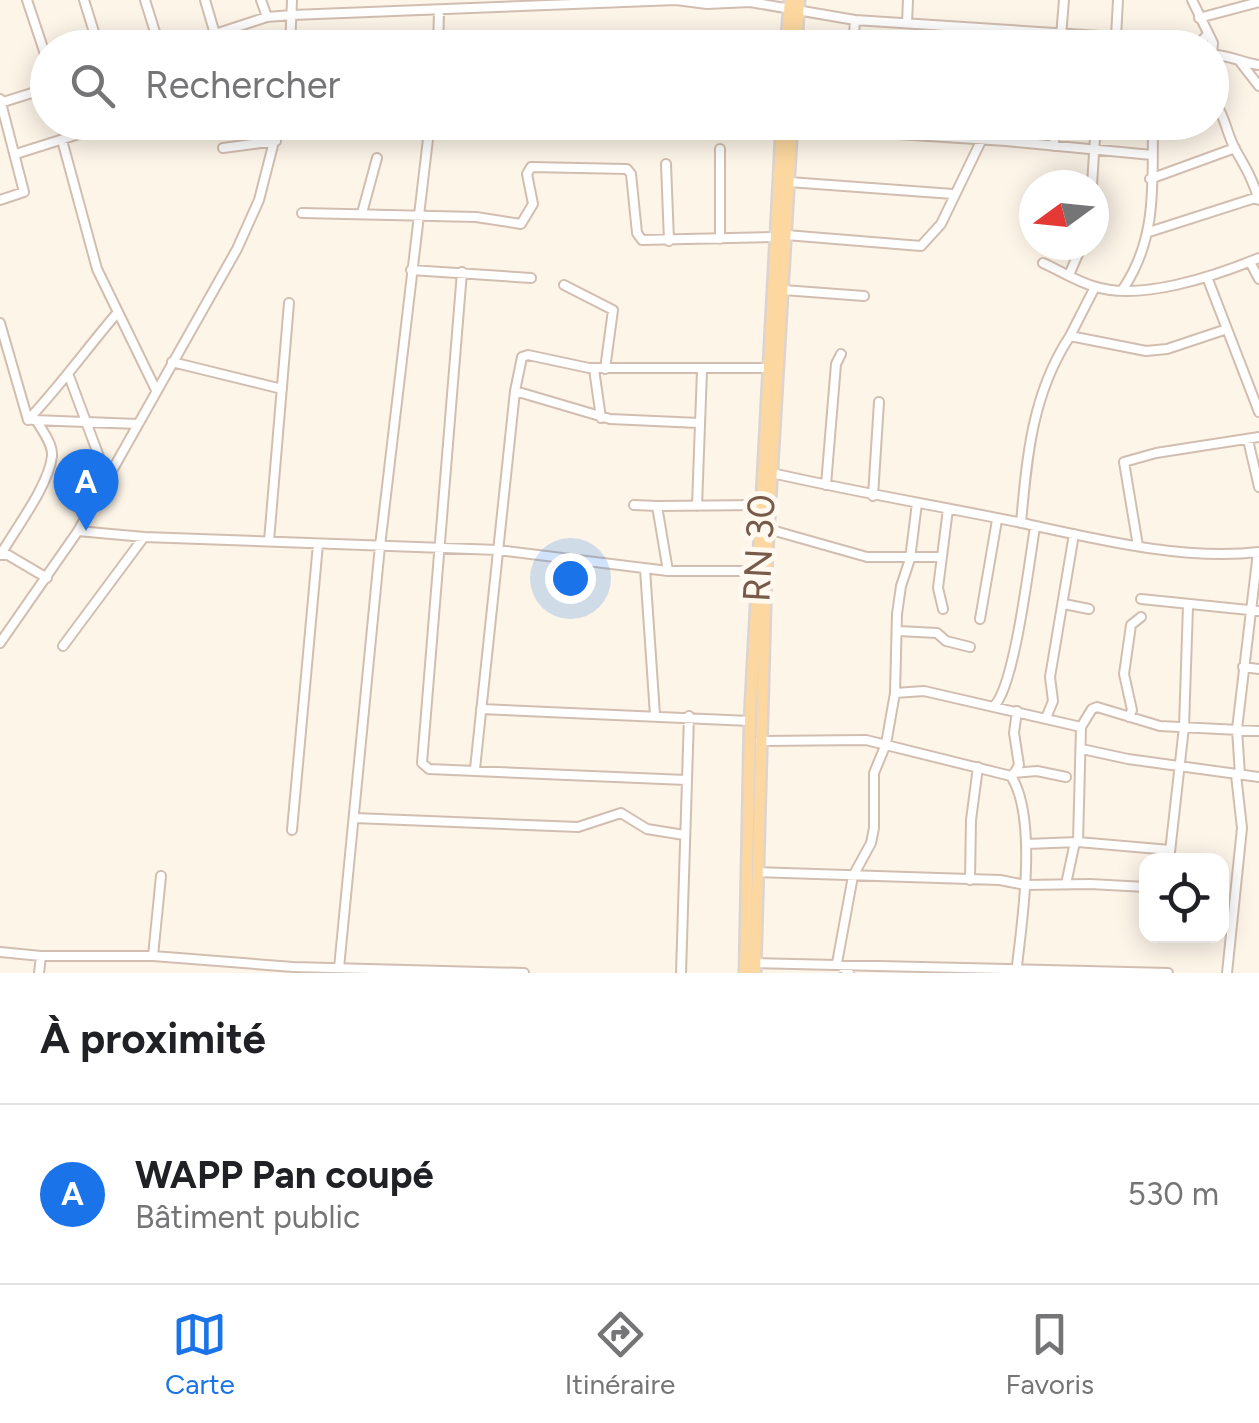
<!DOCTYPE html>
<html lang="fr">
<head>
<meta charset="utf-8">
<style>
  body { margin:0; font-family:Figtree,sans-serif; background:#f6f6f6; color:#202124 }
  .controls { position:absolute; right:30px; bottom:30px; display:grid; overflow:hidden; border-radius:20px; box-shadow:0 5px 25px #0003 }
  .controls button { width:90px; height:90px; display:grid; place-items:center; padding:0; border:0; border-bottom:2px solid #e0e0e0; background:#fff; color:#202124; font:50px sans-serif }
  .compass { position:absolute; left:1019px; top:170px; width:90px; height:90px; border-radius:50%; background:#fff; box-shadow:0 5px 25px #0003; rotate:255deg }
  .you { position:absolute; left:570px; top:578px; width:35px; height:35px; margin:-25px; border:8px solid #fff; border-radius:50%; background:#1a73e8; box-shadow:0 0 0 15px #1a73e833 }
  .badge { display:grid; place-items:center; width:65px; height:65px; border-radius:50%; background:#1a73e8; color:#fff; font-size:32px; font-weight:700 }
  .pin { position:absolute; translate:-50% -82px; filter:drop-shadow(0 2px 5px #0008) }
  .pin::after { content:''; position:absolute; top:52px; width:35px; height:30px; background:inherit; clip-path:polygon(0 0,100% 0,50% 100%) }
  .list { margin:0; padding:0; list-style:none }
  h2 { display:flex; justify-content:space-between; align-items:center; height:130px; margin:0; padding:0 40px; font-size:42px }
  h2 small { font-size:32px; font-weight:400; color:#757577 }
  .list li { display:grid; grid-template-columns:65px 1fr auto; gap:30px; align-items:center; box-sizing:border-box; height:180px; padding:0 40px; border-top:2px solid #e0e0e0 }
  .list b { display:block; font-size:38px; white-space:nowrap }
  .list p { margin:0; font-size:32px; white-space:nowrap; color:#757577 }
  .list em { font-size:32px; font-style:normal; color:#757577 }
  .icon { flex:none; width:55px; height:55px; fill:none; stroke:currentColor; stroke-width:2; stroke-linecap:round; stroke-linejoin:round }
  .map { position:relative; flex:none; width:1259px; height:973px; overflow:hidden }
  .search { position:absolute; background:#fff; box-shadow:0 5px 25px #0003; left:30px; right:30px; top:30px; height:110px; display:flex; align-items:center; gap:25px; box-sizing:border-box; padding:0 35px; border-radius:55px; color:#757577; font-size:38px }
  .sheet { height:310px; background:#fff }
  nav { display:flex; justify-content:space-around; align-items:center; box-sizing:border-box; height:140px; border-top:2px solid #e0e0e0; background:#fff; font-size:28px; color:#757577 }
  nav a { display:grid; justify-items:center; gap:5px }
  nav .on { color:#1a73e8 }
  .map>svg:first-child { display:block }
  .lines { fill:none; stroke-linecap:round; stroke-linejoin:round }
  .minor-casing { stroke:#d2beb0; stroke-width:12 }
  .major-casing { stroke:#dcd4d0; stroke-width:15 }
  .minor { stroke:#fff; stroke-width:8 }
  .major { stroke:#fcd8a0; stroke-width:10 }
  .labels { text-anchor:middle; dominant-baseline:central; stroke-width:10; stroke-linejoin:round; paint-order:stroke }
  .street-label { font-size:38px; fill:#785a4b; stroke:#fff9ef }
</style>
</head>
<body>
<div class="map">
<svg width="1259" height="973" viewBox="0 0 1259 973">
  <rect width="100%" height="100%" fill="#fdf5e8"/>
  <g class="lines">
    <defs>
      <path id="minor" d="M27,0l21,63
        M84,0l15,48
        M145,0l15,48
        M205,0l10,34
        M261,0l6,17
        M1192,0l21,43 -1,11
        M1199,18l60,-16
        M907,23l1,-23
        M1116,37l2,-37
        M172,48l95,-31 25,-2 384,-15 31,4 43,-2 105,18 261,17 54,11
        M290,48l2,-48
        M438,48l1,-37
        M853,48l2,-28
        M1011,48l1,-17
        M1060,48l4,-48
        M1195,48l13,-14
        M1212,55c16,-1 30,8 47,10
        M1241,63l18,23
        M0,99l24,93 -24,8
        M1212,99c13,15 14,33 23,50 11,19 17,29 24,51
        M0,103l48,-15
        M430,126l76,-4
        M791,127l215,14 146,14
        M62,140l35,129 59,121
        M1006,141l1,-19
        M1054,146l1,-24
        M223,148l53,-7
        M19,153l98,-31
        M666,164l3,77
        M1150,179l85,-31
        M789,182l164,12
        M1092,185l4,-63
        M302,213l174,4 45,7 12,-20 -6,-30 4,-7 96,2 4,5 6,59 5,7 134,-3
        M362,213l15,-55
        M1149,232l109,-35
        M786,235l135,11 20,-22 41,-85
        M720,239v-90
        M1250,262l9,17
        M1043,263c16,7 33,18 50,23 46,16 122,-10 166,-28
        M411,270l120,8
        M462,272l-40,491 7,6 257,11
        M1069,275l13,-30
        M1207,277l52,135
        M564,285l49,25 -8,59
        M1095,287l-25,49 76,15 21,-2 60,-20
        M1123,289c35,-52 29,-106 30,-167
        M783,290l81,6
        M0,323l28,97
        M172,362l110,27
        M594,369l7,49
        M69,376l38,102
        M515,391l95,28 89,4
        M28,420c33,-35 59,-72 90,-108
        M33,420l105,4
        M1248,440l11,47
        M772,473c83,19 167,33 250,50 74,16 162,38 237,29
        M826,485l10,-121 5,-10
        M873,496l6,-94
        M634,505l23,1
        M697,506l5,-136
        M1021,523c6,-67 11,-129 49,-187
        M768,529l99,28h73
        M78,531l66,6 354,13 170,21h90
        M269,541l20,-238
        M1138,546l-14,-84 32,-9 103,-16
        M1,554c15,-26 48,-69 51,-98 1,-12 -10,-26 -16,-36
        M0,555h8l39,23
        M645,569l10,146
        M668,571l-11,-65 103,-1
        M1141,599l118,12
        M1064,604l25,5
        M943,609l-5,-21 10,-79
        M980,619l17,-99
        M898,631l39,2 9,8 24,6
        M0,643l78,-112 159,-282 22,-49 20,-78
        M63,646l81,-109
        M1243,667l16,2
        M895,693l29,-2 157,36
        M995,705c20,-22 34,-142 40,-178
        M481,709l269,12
        M1129,717l3,-7 -8,-36 7,-49 10,-8
        M1046,718l7,-17 -3,-24 24,-143
        M760,741l106,-1 145,36c27,42 11,148 5,197
        M1082,749l46,10 131,18
        M475,769l40,-378 7,-34 6,-2 61,13h179
        M1015,772l4,-7 -5,-32 3,-22
        M1014,773l23,-2 29,6
        M1240,775l-3,-46 21,-177
        M354,818l224,9 43,-14 26,16 37,6
        M292,830l26,-286
        M1078,842l3,-115 11,-18 5,-2 63,19 99,5
        M1026,844l52,-2 92,8
        M1169,861l15,-134 4,-121
        M758,872l242,8 25,5 65,-1 56,3
        M970,880l1,-60 7,-53
        M1066,884l9,-42
        M0,952l41,4h112l140,11 231,6
        M153,956l8,-80
        M755,963l413,10
        M339,968l41,-422 50,-424
        M39,973l2,-17
        M681,973l8,-257
        M849,973l-12,-10 16,-87 18,-33 3,-15v-55l12,-29 9,-51 2,-79 4,-28 9,-27 7,-56
        M1227,973l15,-145 -6,-53"/>
      <path id="major" d="M786,48l4,-48
        M796,48l3,-48
        M745,973l5,-252 32,-599
        M755,973l11,-403 26,-448"/>
    </defs>
    <!-- minor casing -->
    <use href="#minor" class="minor-casing"/>
    <!-- major casing -->
    <use href="#major" class="major-casing"/>
    <!-- minor -->
    <use href="#minor" class="minor"/>
    <!-- major -->
    <use href="#major" class="major"/>
  </g>
  <g class="labels">
    <!-- street labels -->
    <g class="street-label">
      <text transform="translate(759 548) rotate(-87)">RN 30</text>
    </g>
  </g>
</svg>
<div class="controls">
<button><svg class="icon" aria-label="locate" viewBox="0 0 24 24"><circle cx="12" cy="12" r="6"/><path d="M12 2v4M12 18v4M2 12h4M18 12h4"/></svg></button>
</div>
<svg class="compass" viewBox="-18 -18 36 36"><path d="M0-13l5 13h-10z" fill="#e53935"/><path d="M0 13l5-13h-10z" fill="#757577"/></svg>
<div class="you"></div>
<div class="pin badge" style="left:86px;top:531px">A</div>
<div class="search"><svg class="icon" aria-label="search" viewBox="0 0 24 24"><circle cx="10" cy="10" r="6"/><path d="M15 15l6 6"/></svg>Rechercher</div>
</div>
<section class="sheet">
<h2>À proximité<small></small></h2>
<ul class="list">
<li><span class="badge">A</span><div><b>WAPP Pan coupé</b><p>Bâtiment public</p></div><em>530 m</em></li>
</ul>
</section>
<nav>
<a class="on"><svg class="icon" aria-label="map" viewBox="0 0 24 24"><path d="M3 6l6-2 6 2 6-2v14l-6 2-6-2-6 2zM9 4v14M15 6v14"/></svg>Carte</a>
<a><svg class="icon" aria-label="directions" viewBox="0 0 24 24"><path d="M12 3l9 9-9 9-9-9zM9 14v-3h6M13 9l2 2-2 2"/></svg>Itinéraire</a>
<a><svg class="icon" aria-label="saved" viewBox="0 0 24 24"><path d="M7 4h10v16l-5-4-5 4z"/></svg>Favoris</a>
</nav>
</body>
</html>
